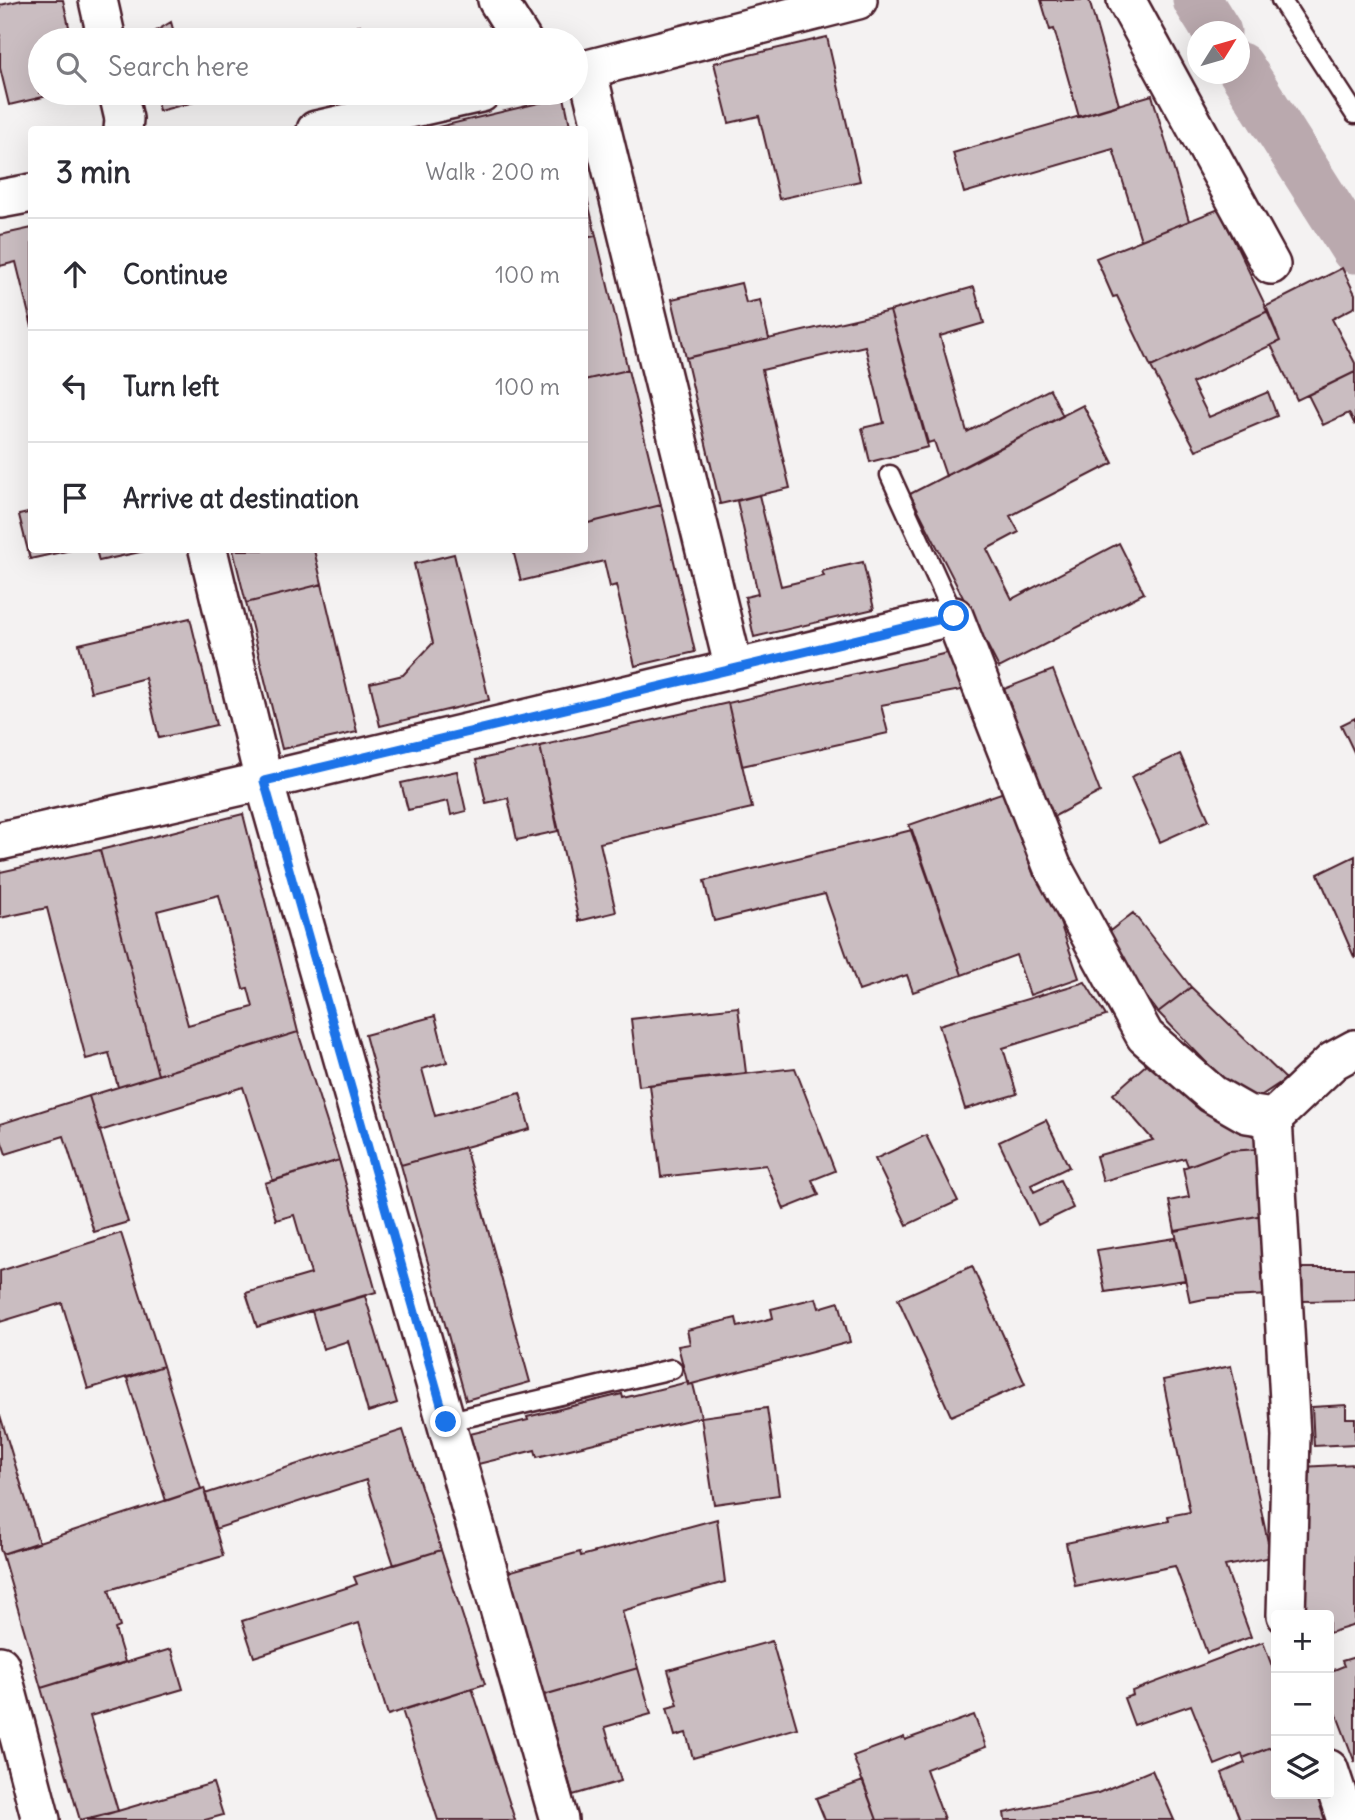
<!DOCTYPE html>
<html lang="en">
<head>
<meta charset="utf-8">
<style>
  body { margin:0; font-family:Delius,sans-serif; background:#f7f7f7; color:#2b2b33 }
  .controls { position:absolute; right:21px; bottom:21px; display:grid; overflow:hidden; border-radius:7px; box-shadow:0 7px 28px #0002 }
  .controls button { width:63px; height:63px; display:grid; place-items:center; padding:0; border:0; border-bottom:2px solid #e1e1e2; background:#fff; color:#2b2b33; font:35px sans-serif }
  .compass { position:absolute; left:1187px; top:21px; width:63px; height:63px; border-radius:50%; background:#fff; box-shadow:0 7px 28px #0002; rotate:53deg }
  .stop { position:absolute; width:21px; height:21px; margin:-16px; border:5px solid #1a73e8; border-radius:50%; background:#fff }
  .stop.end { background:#1a73e8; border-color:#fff; box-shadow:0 2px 7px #0008 }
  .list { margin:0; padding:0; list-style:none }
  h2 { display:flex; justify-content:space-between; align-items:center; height:91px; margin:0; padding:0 28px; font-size:30px }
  h2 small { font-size:23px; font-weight:400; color:#7c7c81 }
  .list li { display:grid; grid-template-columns:46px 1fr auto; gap:21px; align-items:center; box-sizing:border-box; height:112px; padding:0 28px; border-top:2px solid #e1e1e2 }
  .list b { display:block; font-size:26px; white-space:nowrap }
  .list em { font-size:23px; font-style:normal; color:#7c7c81 }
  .icon { flex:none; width:38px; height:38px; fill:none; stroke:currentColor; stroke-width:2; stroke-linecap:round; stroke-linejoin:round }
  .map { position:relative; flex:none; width:1355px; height:1820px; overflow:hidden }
  .search { position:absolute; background:#fff; box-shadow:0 7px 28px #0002; left:28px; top:28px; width:560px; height:77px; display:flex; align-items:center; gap:18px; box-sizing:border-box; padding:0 24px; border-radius:38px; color:#7c7c81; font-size:26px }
  .panel { position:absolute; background:#fff; box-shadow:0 7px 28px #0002; left:28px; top:126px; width:560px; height:427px; border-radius:7px }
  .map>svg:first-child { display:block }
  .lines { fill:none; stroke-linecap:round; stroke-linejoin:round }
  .canal { stroke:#baa9ae; stroke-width:49 }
  .building { fill:#cabdc1; stroke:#4a1f2b; stroke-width:2; fill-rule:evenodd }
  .lane-casing { stroke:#4a1f2b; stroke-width:23 }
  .street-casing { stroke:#4a1f2b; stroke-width:42 }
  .lane { stroke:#fff; stroke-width:18 }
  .street { stroke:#fff; stroke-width:37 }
  .route { stroke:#1a73e8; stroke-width:9 }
</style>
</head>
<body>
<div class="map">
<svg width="1355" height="1820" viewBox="0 0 1355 1820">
  <rect width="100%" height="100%" fill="#f4f2f2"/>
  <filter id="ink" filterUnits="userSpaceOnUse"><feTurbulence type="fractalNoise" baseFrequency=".0143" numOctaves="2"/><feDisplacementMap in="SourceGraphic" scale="14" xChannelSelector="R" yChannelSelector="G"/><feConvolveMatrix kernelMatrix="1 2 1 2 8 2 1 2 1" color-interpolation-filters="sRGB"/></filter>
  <g filter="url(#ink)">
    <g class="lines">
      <!-- canal -->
      <path class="canal" d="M1197,0l20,32
        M1240,67l115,182"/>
    </g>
    <!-- building -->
    <path class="building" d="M22,0h41l9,40h-32v53h20l-51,12 -9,-37v-63z
      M1041,0h48l30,105 -40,12 -25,-88 -4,1z
      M171,22l5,18h-35z
      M360,25l5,15h-54z
      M827,37l33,144 -81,18 -20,-83 -30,7 -15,-60z
      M155,93h41l2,8 -39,10z
      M1152,95l37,126 -48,19 -28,-91 -149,44 -11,-40z
      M564,97l7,33h-133v-3z
      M584,185l12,51 -12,2z
      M1219,209l49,102 -117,56 -34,-71 -4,1 -17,-39z
      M32,228v99l-16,-65 -16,4v-31z
      M596,236l32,134 -44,10v-142z
      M1342,268l13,26v13l-23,12 23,44v9l-58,28 -26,-55 9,-4 -15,-34z
      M741,283l5,20 14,-3 9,39 -83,19 -14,-59z
      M974,287l10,36 -44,13 27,96 83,-43 13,27 -117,60 -12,-35 -6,2 -38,-132z
      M890,311l38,136 -58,15 -8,-34 22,-5 -19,-77 -103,24 28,118 -70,16 -34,-146z
      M1268,311l12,30 -88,42 17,34 59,-25 9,24 -81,34 -45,-83z
      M628,370l33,135 -77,19v-144z
      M1355,372v53l-6,-12 -26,12 -15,-30z
      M1083,405l30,58 -103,53 9,16 -32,17 25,50 107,-56 25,50 -145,75 -89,-174z
      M759,495l22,91 43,-10 -2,-5 41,-9 11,47 -120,28 -9,-40 13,-3 -21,-93z
      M661,505l34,147 -60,14 -19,-81 -6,2 -6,-26 -83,20 -8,-31h71v-26z
      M32,512v38h39l-41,9 -11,-44z
      M96,550h53l-50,11z
      M233,550h81l8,34 -76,19z
      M454,554l35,146 -109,26 -10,-43 33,-8 30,-32 -19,-79z
      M322,584l35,148 -75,17 -36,-146z
      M190,618l26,107 -57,13 -14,-60 -54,14 -12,-48z
      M952,652l14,37 -85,16 7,28 -146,33 -14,-63z
      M1053,670l47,122 -47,25 -49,-128z
      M728,703l24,105 -152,35 16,69 -37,9 -39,-175z
      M1355,718v36l-14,-29z
      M540,746l18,85 -41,9 -9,-42 -22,5 -10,-43z
      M1180,754l29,66 -49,22 -29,-65z
      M457,771l9,40 -15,4 -3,-14 -40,9 -7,-27z
      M1004,792l30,84 9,-3 36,105 -49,17 -14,-40 -54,20 -53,-150z
      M243,814l55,218 -140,43 -58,-225zM219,895l24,94 5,-1 5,19 -65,18 -31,-114z
      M912,830l50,145 -49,17 -6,-17 -48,16 -34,-97 -111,27 -10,-40z
      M100,850l58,225 -40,12 -9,-34 -23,6 -39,-151 -47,10v-46z
      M1355,856v103l-37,-85z
      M1133,913l58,74 -33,25 -57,-74z
      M1085,982l21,34 -103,32 14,46 -52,15 -26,-84z
      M1191,987l95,92 -39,26 -89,-93z
      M738,1007l8,66 -107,13 -8,-67z
      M435,1016l12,46 -25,7 13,47 85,-23 10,36 -129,36 -36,-130z
      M298,1032l41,128 -66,21 -30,-94 -143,44 -11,-35z
      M1148,1063l73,54 37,22 1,10 -31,2 -40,15 -3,-8 -82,23 -7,-25 57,-16 -40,-46z
      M795,1068l40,103 -23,9 7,15 -35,14 -18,-44 -105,12 -11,-92z
      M89,1096l39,126 -34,10 -30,-96 -58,18 -6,-17v-13z
      M1046,1120l23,47 -38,18 3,7 26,-12 13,28 -35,17 -39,-83z
      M926,1135l32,66 -51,24 -32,-66z
      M465,1147l65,235 -64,18 -65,-235z
      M1259,1149l4,66 -88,16 -6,-30 20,-4 -6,-29 45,-17z
      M339,1160l37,132 -119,35 -11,-34 65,-19 -17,-59 -18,5 -11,-37z
      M1263,1215l6,80 -60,3 -19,4 -15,-71z
      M121,1233l42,133 -75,23 -26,-86 -62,19v-51z
      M1176,1238l9,42 -80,12 -8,-42z
      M972,1266l53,118 -74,32 -53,-117z
      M1302,1268h53v32l-52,1z
      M365,1296l32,107 -29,9 -20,-71 -25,8 -11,-38z
      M816,1298l3,10 20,-6 11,40 -162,43 -10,-39 12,-2 -3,-14 49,-12 2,9 35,-9 -2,-9z
      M163,1366l38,123 -35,12 -39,-123z
      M1231,1366l40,191 -46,9 26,71 -44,16 -32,-87 -100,20 -9,-43 103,-22 -1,-5 22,-4 -27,-132z
      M688,1382v3l5,-1 8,33 -164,40 -2,-7 -57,14 -8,-30 58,-14 -1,-3 95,-23 1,4z
      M1346,1405v13h9v26l-41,2 -2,-39z
      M767,1408l12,87 -65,9 -13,-87z
      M0,1415l39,128 -37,11 -2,-5z
      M403,1430l38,120 -47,15 -28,-85 -151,49 -10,-35z
      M1355,1464v161l-26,8v-18h-20l-8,-23 1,-125z
      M204,1488l19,68 -114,34 11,37 -5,2 10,33 -84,26 -39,-134z
      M717,1519l8,63 -103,29 16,57 -98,28 -36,-123 76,-21 1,4z
      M441,1550l44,134 -97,31 -29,-92 -105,34 -12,-36 107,-34 8,-3 -3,-7z
      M772,1641l25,87 -104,30 -7,-25 -11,3 -8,-28 11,-3 -10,-35z
      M1263,1642l13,35v68l-33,13 -1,-4 -27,11 -24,-60 -57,20 -10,-27 9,-3 -1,-4z
      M171,1649l12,40 -93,27 28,95 -38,9 -39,-132z
      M1355,1657v106l-26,-69v-22l15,-6 -2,-5z
      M638,1668l13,46 -46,13 16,54 -48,14 -29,-100z
      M472,1688l43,132h-77l-36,-110z
      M974,1715l12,32 -60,22 18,50 -67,1 -24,-64 51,-19 1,3 8,-3z
      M1276,1745v49h46l10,26h-92l-18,-47 23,-10 -2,-5z
      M1152,1770l22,50h-169l-1,-7 94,-20z
      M863,1781l14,39h-52l-9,-22z
      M213,1783l10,32 -18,5h-118z"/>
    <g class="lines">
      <defs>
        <path id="lane" d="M1281,0l74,114
          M890,475l64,141
          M446,1422l226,-53"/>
        <path id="street" d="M98,0l9,40
          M497,0l25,40
          M1126,0l145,265
          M576,72l282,-72
          M118,93l6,26 -1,11
          M316,130l165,-37
          M0,199l32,-6
          M208,550l56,231 295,1039
          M734,669l220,-53 98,250 93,170 67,58 35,20 26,4
          M0,841l264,-60 470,-112 -147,-600
          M1286,1615l5,-179 -18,-318 60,-57 22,-12
          M0,1665l41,155
          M1329,1769l17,51"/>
      </defs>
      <!-- lane casing -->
      <use href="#lane" class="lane-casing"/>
      <!-- street casing -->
      <use href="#street" class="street-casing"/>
      <!-- lane -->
      <use href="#lane" class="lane"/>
      <!-- street -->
      <use href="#street" class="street"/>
    </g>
  </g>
  <g class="lines" filter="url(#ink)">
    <!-- route -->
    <path class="route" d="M446,1422l-182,-641 690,-165"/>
  </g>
</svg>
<div class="controls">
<button>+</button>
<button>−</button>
<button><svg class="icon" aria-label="layers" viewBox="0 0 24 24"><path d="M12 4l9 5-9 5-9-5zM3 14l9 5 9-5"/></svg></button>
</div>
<svg class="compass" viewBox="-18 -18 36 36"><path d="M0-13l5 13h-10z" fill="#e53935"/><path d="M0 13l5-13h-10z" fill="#7c7c81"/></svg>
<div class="stop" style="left:954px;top:616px"></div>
<div class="stop end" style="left:446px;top:1422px"></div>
<div class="search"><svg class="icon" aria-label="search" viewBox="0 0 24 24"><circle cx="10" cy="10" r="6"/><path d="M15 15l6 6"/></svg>Search here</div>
<section class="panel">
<h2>3 min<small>Walk · 200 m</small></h2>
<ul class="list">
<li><svg class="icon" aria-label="ahead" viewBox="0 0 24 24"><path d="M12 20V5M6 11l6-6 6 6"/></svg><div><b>Continue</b></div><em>100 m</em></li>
<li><svg class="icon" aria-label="left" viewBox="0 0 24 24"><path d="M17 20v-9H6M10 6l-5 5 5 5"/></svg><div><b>Turn left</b></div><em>100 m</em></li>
<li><svg class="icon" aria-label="arrive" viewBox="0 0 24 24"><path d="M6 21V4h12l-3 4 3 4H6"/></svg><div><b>Arrive at destination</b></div></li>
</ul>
</section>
</div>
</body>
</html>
